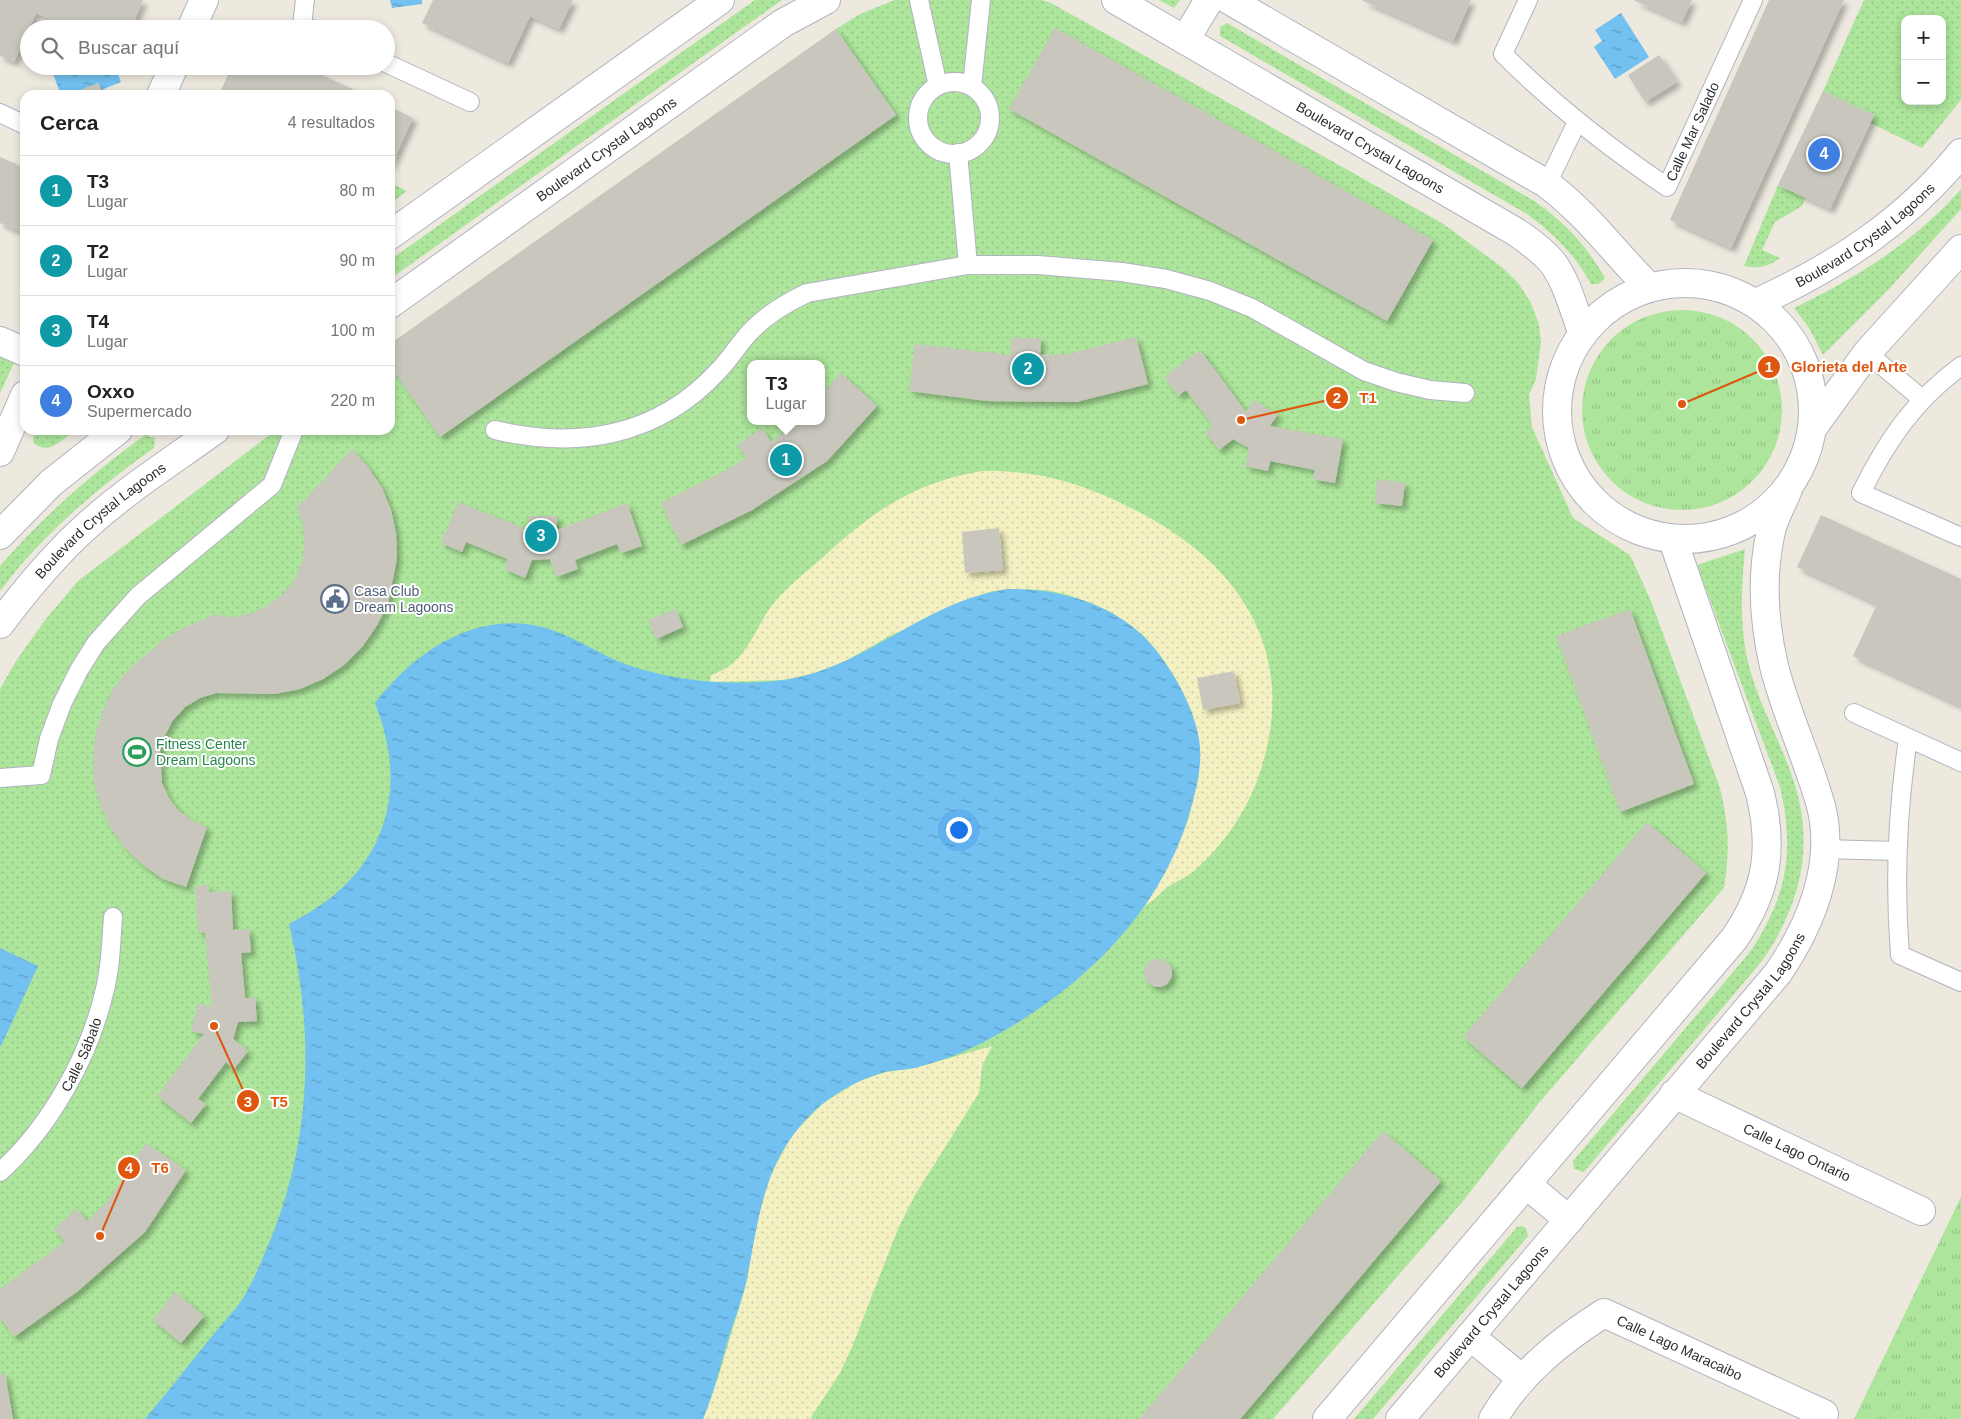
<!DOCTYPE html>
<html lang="es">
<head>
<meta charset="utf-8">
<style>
  body { margin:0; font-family:Helvetica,sans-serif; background:#f2f2f2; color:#222 }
  .controls { position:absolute; right:15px; top:15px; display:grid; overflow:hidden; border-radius:10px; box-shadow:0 2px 8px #0003 }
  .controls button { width:45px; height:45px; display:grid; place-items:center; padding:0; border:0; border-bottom:1px solid #e0e0e0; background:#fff; color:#222; font:25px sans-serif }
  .you { position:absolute; left:958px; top:829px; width:18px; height:18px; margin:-12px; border:4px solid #fff; border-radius:50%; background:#1a73e8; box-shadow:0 0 0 8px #1a73e833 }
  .badge { display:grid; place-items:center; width:32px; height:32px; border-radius:50%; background:#2563eb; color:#fff; font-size:16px; font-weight:700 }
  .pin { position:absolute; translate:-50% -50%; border:2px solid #fff; box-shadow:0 1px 5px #0006 }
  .popup { position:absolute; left:747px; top:360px; width:78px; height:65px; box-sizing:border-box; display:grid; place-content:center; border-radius:10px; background:#fff; filter:drop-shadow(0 1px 4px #0005); font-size:16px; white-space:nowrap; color:#767676 }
  .popup b { font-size:19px; color:#222 }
  .popup::after { content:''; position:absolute; left:50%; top:100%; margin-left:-10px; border:10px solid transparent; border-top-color:#fff }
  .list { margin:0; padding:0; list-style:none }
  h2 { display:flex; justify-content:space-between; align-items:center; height:65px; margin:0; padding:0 20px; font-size:21px }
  h2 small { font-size:16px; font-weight:400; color:#767676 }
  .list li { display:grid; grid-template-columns:32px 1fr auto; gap:15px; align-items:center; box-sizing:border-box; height:70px; padding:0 20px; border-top:1px solid #e0e0e0 }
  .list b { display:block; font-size:19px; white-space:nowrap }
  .list p { margin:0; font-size:16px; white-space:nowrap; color:#767676 }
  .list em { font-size:16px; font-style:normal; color:#767676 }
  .icon { flex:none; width:28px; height:28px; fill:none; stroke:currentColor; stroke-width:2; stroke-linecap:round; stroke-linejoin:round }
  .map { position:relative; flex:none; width:1961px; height:1419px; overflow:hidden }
  .search { position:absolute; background:#fff; box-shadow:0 2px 8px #0003; left:20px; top:20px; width:375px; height:55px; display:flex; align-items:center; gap:12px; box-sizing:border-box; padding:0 18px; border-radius:28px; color:#767676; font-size:19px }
  .panel { position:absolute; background:#fff; box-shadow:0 2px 8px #0003; left:20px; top:90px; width:375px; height:345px; border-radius:15px }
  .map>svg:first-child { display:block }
  .grass { fill:url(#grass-dots); fill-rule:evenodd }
  .sand { fill:url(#sand-dots) }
  .park { fill:url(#park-tufts) }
  .water { fill:url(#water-ripples) }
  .building { fill:#c9c7bd; filter:url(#shadow) }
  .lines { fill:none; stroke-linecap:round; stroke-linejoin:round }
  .lane-casing { stroke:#b2b3c0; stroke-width:20 }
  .street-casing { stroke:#b2b3c0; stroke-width:30 }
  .lane { stroke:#fff; stroke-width:18 }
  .street { stroke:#fff; stroke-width:28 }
  .labels { text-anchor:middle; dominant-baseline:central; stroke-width:4; stroke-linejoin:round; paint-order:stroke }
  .street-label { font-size:14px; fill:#2c2c2c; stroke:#fff }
  .service-label { font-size:14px; fill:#4e5e75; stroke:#fff; text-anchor:start }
  .leisure-label { font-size:14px; fill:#27864d; stroke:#fff; text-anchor:start }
  .leader { fill:none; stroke:#df570e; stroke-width:2 }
  .callout-dot { fill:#df570e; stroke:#fff; stroke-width:2 }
  .mark-label { font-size:15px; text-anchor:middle; font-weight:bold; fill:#fff }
  .callout-label { font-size:15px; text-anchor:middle; font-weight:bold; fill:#df570e; stroke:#fff; stroke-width:4; stroke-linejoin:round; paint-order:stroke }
</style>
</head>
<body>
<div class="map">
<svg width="1961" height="1419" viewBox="0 0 1961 1419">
  <defs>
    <pattern id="grass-dots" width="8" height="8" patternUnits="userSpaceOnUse" patternTransform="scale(1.25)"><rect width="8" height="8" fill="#ace59b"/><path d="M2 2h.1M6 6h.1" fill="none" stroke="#94c586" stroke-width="1.8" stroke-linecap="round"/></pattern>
    <pattern id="sand-dots" width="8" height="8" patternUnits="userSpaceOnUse" patternTransform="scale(1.25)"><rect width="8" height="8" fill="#f3f0c2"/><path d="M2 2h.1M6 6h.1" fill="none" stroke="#d0cea7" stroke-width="1.8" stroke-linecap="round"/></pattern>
    <pattern id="park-tufts" width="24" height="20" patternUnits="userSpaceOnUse" patternTransform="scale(1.25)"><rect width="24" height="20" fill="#ace59b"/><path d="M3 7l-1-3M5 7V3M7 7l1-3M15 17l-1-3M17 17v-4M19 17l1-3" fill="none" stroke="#94c586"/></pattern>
    <pattern id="water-ripples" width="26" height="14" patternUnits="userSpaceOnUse" patternTransform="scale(1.25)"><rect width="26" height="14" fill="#72c1f0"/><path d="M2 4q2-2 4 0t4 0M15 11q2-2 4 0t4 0" fill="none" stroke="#5e9dc3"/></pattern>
    <filter id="shadow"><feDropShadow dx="4.5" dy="4.5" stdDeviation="2.5" flood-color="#0004"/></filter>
  </defs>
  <rect width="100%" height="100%" fill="#eee9df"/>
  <!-- grass -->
  <path class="grass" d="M755,0h27l-392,279v-19z
    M895,0h147l9,3 391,220 61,45 16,16 12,19 8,21 2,18 -5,37 -7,16 3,32 41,91 57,37 21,46 68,184c10,36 11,67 5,103l-185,215 -75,97 -191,219h-1273v-730l16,-28 29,-41 33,-39 198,-151h114v-86l446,-315 24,-15zM751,364h70v57h-70z
    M1159,0h21l-6,8z
    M1864,0h97v100l-39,48 -52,-25 4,-8 -51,-24zM1905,19h37v82h-37z
    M1227,23l309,179c29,21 51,44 69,76l-6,6h-8c-16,-29 -37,-50 -64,-70l-307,-178v-9z
    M390,183l17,8 -17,13z
    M1778,185l27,13 -3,8 -27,16 -13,28 18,8c-12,9 -21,11 -36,8z
    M1961,189v20l-72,80 -66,66 -14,-27 -15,-20c62,-30 121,-66 167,-119z
    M0,357l14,6 -14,30z
    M36,430h39c-12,9 -26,26 -41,13l-1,-6z
    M145,435l10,3 -1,10c-58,41 -111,86 -154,143v-25c44,-50 91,-92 145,-131z
    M1745,549c-4,41 -6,84 6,124 11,37 31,72 43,109 21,66 6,124 -32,179l-178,211 -10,-3 -1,-8 177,-209c37,-55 45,-101 30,-165l-83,-222z
    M1522,1226l4,2 2,8 -155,183h-19l163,-192z"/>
  <!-- sand -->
  <path class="sand" d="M982,471c59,-1 103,13 155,40 107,55 164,146 121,267 -13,37 -38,72 -69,97 -6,4 -14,7 -20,11 -8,6 -14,14 -23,19l31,-57 11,-28 11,-44 -26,-100 -16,-25 -14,-16 -34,-24 -40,-16 -22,-5 -39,-1 -19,3 -100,44 -43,25 -31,12 -31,7 -74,2 1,-7c40,-13 42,-50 68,-78 13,-14 28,-26 42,-38 51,-47 91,-76 161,-88z
    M992,1046l-10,20 -3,27 -64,102 -17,34 -46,118 -12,26 -30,46h-107l16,-44 28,-94 9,-55 14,-50 22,-41 30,-31 37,-23 27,-9 28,-4z"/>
  <!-- park -->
  <path class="park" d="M1582 410a100 100 0 1 1 200 0a100 100 0 1 1-200 0Z
    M1961,1197v222h-107z"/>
  <!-- water -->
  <path class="water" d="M390,0h32v4l-30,4z
    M1621,13l28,44 -34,22 -21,-32 8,-6 -7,-11z
    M50,66h65l6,16 -20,8 -3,-7 -29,12h-8z
    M1008,589c56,-1 117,18 151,65 18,24 35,55 40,85 4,24 -2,46 -8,69 -28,103 -109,181 -200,230 -23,13 -51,24 -77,30 -9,2 -19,2 -29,4 -36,10 -69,32 -91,62 -32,41 -37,95 -47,144 -4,21 -13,42 -19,62 -8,27 -14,53 -25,79h-558c23,-28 45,-55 67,-83 10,-12 22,-24 31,-38 12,-19 20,-41 29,-62 40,-101 42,-206 17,-312 91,-45 124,-125 86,-221 42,-55 109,-98 180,-72 28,10 53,29 82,37 47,14 97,18 146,12 83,-11 139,-79 225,-91z
    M0,948l38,18 -37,80h-1z"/>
  <!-- building -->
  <path class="building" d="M0,0h143l-12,29h-57l-38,-16 -22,49 -14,-6z
    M433,0h140l-14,29 -29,-13 -22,47 -86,-40z
    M1361,0h110l-18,41z
    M1633,0h59l-10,22z
    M1769,0h75l-113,248 -61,-28z
    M1055,28l378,212 -46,81 -378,-212z
    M836,29l60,86 -456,322 -50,-71v-22z
    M1659,55l18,27 -32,20 -17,-27z
    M232,66h71l62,29h-134l-10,-5z
    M98,83l5,12h-34z
    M1823,91l51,24 -44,94 -52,-24z
    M390,107l23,11 -23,50z
    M0,157l25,11v66l-25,-11z
    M1136,337l12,47 -72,18 -89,-1 -78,-10 6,-47 96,11v-17h30l-1,17 28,-1z
    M1200,350l46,62 7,-12 25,14 -8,12 73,13 -8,44 -22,-4 2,-9 -45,-9 -2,10 -23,-5 4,-18 -16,-9 -14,11 -14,-18 8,-6 -27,-36 -8,6 -13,-20z
    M841,373l36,33 -50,55 -75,49 -71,35 -20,-42 68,-34 17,-11 -9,-13 25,-17 9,14 27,-21h23v-26z
    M352,449l16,18 14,21 9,22 5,23 1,25 -9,46 -12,23 -14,20 -18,18 -21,14 -23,10 -25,5 -59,-1 -16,5 -15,9 -12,13 -8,15 -5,15 2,33 7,15 10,13 13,9 15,7 -21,60 -23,-8 -20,-14 -18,-17 -14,-20 -10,-21 -7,-24 -1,-24 2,-23 7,-23 10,-22 14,-19 36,-31 21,-13 31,-13 19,2 19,-4 17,-8 15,-12 11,-14 7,-18 2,-18 -1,-18 -6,-17z
    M1377,479l28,4 -3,23 -27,-3z
    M458,502l71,28v-14h28v14l70,-27 15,43 -21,7 -4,-9 -42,16 3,9 -22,8 -6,-18 -18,1 -7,18 -21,-9 4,-10 -42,-17 -4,10 -21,-9z
    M1821,515l140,64v127l-108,-50 24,-52 -80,-37z
    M999,528l4,42 -38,3 -3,-41z
    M676,609l7,18 -27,12 -8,-19z
    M1630,609l64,175 -74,28 -64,-176z
    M1234,671l6,32 -37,7 -6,-32z
    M1647,822l59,51 -184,215 -59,-51z
    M209,885v7l22,-1 2,39 16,-1 2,23 -10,1 4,45 10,-1 2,24 -19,1 -5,17 15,12 -14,18 -8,-7 -28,37 8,5 -15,19 -34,-27 47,-62 -13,-3 7,-28 14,4 -7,-74 -7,-1 -3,-44 1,-2z
    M1144 973a14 14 0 1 1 28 0a14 14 0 1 1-28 0Z
    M1383,1131l58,50 -121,144 -80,94h-101z
    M146,1143l40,27 -41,62 -67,59 -64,46 -14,-20v-28l65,-48 -11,-12 22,-20 11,12 20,-19z
    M175,1292l29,24 -23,27 -28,-23z
    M5,1374l8,45h-13v-44z"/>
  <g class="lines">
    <defs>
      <g id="lane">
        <path d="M305,0l-3,25 9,4"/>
        <path d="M919,0l19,86"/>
        <path id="s1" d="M1528,0l-25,54c51,51 105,93 164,133l86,-187"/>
        <path d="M386,63l84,39"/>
        <circle cx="954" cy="118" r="36"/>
        <path d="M972,86l9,-86"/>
        <path d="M0,113l25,12"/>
        <path d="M958,153l10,112"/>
        <path d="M1547,184l30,-62"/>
        <path d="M1867,353l55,46"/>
        <path d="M1961,366c-47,35 -74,74 -100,127l100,44"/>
        <path d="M495,430c84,20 164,6 224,-60 12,-12 20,-27 32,-39 16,-17 35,-28 56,-38l161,-28h70l84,7 44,7 44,12 42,17 112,63 32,11 34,8 35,3"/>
        <path d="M1854,713l107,49"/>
        <path d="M1908,739c-11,74 -14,141 -8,216l61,27"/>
        <path d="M0,778l41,-3 8,-36 13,-35 17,-34 17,-27 42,-47 134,-111 22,-55"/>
        <path d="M1824,849l72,2"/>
        <path id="s2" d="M0,1172c50,-45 89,-115 104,-179 7,-25 7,-51 9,-76"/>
      </g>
      <g id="street">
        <path id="s3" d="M1116,0l400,232c13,9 26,18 36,30 15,19 22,49 31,72"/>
        <path d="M1229,0l318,184c41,31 66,67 102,103"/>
        <path d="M191,29l13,-29"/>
        <path d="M1185,40l24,-40"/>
        <path d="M161,95l13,-29"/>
        <path d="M390,235l330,-235"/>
        <circle cx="1685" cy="411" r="128"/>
        <path id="s4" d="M1756,303c80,-36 150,-82 205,-150"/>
        <path id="s5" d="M390,304l393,-281 43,-23"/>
        <path d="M0,341l25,11"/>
        <path d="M1814,426l53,-73 94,-104"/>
        <path d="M0,452l25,-57"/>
        <path d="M0,535l51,-52 67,-53"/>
        <path id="s6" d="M0,624c27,-36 55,-70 89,-100 39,-35 83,-63 126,-94"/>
        <path id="s7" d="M1674,1094l247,117"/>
        <path d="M1526,1184l43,36"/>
        <path d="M1470,1336l52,43"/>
        <path d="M1327,1419l407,-480c33,-48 40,-89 26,-146l-87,-253"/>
        <path id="s8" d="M1400,1419l378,-446c32,-47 58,-108 43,-167 -13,-47 -35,-92 -47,-140 -10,-43 -13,-91 -3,-135 3,-14 12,-28 17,-42"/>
        <path id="s9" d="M1493,1419c27,-46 67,-78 111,-106l220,101"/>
      </g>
    </defs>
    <!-- lane casing -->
    <use href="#lane" class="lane-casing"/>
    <!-- street casing -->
    <use href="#street" class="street-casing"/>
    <!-- lane -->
    <use href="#lane" class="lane"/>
    <!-- street -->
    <use href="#street" class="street"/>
  </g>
  <!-- icons -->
  <defs>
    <symbol id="civic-ring" viewBox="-11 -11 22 22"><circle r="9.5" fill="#fff" stroke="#5c6f8a" stroke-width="1.5"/><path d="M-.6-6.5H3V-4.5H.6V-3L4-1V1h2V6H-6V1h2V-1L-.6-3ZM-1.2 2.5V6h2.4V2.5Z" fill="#5c6f8a"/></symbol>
    <symbol id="stadium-ring" viewBox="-11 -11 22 22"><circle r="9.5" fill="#fff" stroke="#2e9e5b" stroke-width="1.5"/><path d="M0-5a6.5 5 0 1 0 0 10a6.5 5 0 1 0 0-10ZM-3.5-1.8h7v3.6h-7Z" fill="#2e9e5b"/></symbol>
  </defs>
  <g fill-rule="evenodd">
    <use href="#civic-ring" x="319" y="583" width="32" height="32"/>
    <use href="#stadium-ring" x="121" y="736" width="32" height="32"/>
  </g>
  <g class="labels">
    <!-- street labels -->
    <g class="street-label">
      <text stroke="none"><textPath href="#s1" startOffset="332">Calle Mar Salado</textPath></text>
      <text stroke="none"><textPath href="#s3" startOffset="294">Boulevard Crystal Lagoons</textPath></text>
      <text stroke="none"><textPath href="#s5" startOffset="266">Boulevard Crystal Lagoons</textPath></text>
      <text stroke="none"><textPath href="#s4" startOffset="129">Boulevard Crystal Lagoons</textPath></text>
      <text stroke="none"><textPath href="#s6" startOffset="145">Boulevard Crystal Lagoons</textPath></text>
      <text stroke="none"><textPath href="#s8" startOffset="546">Boulevard Crystal Lagoons</textPath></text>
      <text stroke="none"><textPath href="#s2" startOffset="144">Calle Sábalo</textPath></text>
      <text stroke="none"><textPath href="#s7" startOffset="136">Calle Lago Ontario</textPath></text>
      <text stroke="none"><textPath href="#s8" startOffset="141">Boulevard Crystal Lagoons</textPath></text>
      <text stroke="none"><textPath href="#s9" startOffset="238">Calle Lago Maracaibo</textPath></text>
    </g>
    <!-- service labels -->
    <g class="service-label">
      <text x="354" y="591">Casa Club<tspan x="354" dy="16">Dream Lagoons</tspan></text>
    </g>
    <!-- leisure labels -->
    <g class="leisure-label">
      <text x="156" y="744">Fitness Center<tspan x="156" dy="16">Dream Lagoons</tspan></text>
    </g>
  </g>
  <!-- callouts -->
  <path class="leader" d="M1682 404L1769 367M1241 420L1337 398M214 1026L248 1101M100 1236L129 1168"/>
  <g class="callout-dot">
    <circle cx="1682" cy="404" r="5"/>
    <circle cx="1241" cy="420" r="5"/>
    <circle cx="214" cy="1026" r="5"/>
    <circle cx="100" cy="1236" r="5"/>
    <circle cx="1769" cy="367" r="12"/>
    <circle cx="1337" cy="398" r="12"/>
    <circle cx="248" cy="1101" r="12"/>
    <circle cx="129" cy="1168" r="12"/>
  </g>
  <g class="mark-label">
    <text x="1769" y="372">1</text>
    <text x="1337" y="403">2</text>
    <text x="248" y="1107">3</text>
    <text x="129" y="1173">4</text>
  </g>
  <g class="callout-label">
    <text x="1849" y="372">Glorieta del Arte</text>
    <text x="1368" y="403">T1</text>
    <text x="279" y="1107">T5</text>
    <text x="160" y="1173">T6</text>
  </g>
</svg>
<div class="controls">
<button>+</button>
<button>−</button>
</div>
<div class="you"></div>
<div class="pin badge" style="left:786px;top:460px;background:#0f9aa8">1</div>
<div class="popup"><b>T3</b>Lugar</div>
<div class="pin badge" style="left:1028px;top:369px;background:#0f9aa8">2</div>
<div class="pin badge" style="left:541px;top:536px;background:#0f9aa8">3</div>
<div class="pin badge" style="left:1824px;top:154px;background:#3f7fe0">4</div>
<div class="search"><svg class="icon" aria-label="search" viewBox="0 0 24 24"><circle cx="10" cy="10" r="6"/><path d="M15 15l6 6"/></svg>Buscar aquí</div>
<section class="panel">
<h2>Cerca<small>4 resultados</small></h2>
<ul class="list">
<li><span class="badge" style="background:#0f9aa8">1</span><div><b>T3</b><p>Lugar</p></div><em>80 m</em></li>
<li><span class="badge" style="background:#0f9aa8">2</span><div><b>T2</b><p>Lugar</p></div><em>90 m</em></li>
<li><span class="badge" style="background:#0f9aa8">3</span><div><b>T4</b><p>Lugar</p></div><em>100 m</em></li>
<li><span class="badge" style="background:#3f7fe0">4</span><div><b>Oxxo</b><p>Supermercado</p></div><em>220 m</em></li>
</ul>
</section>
</div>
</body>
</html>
